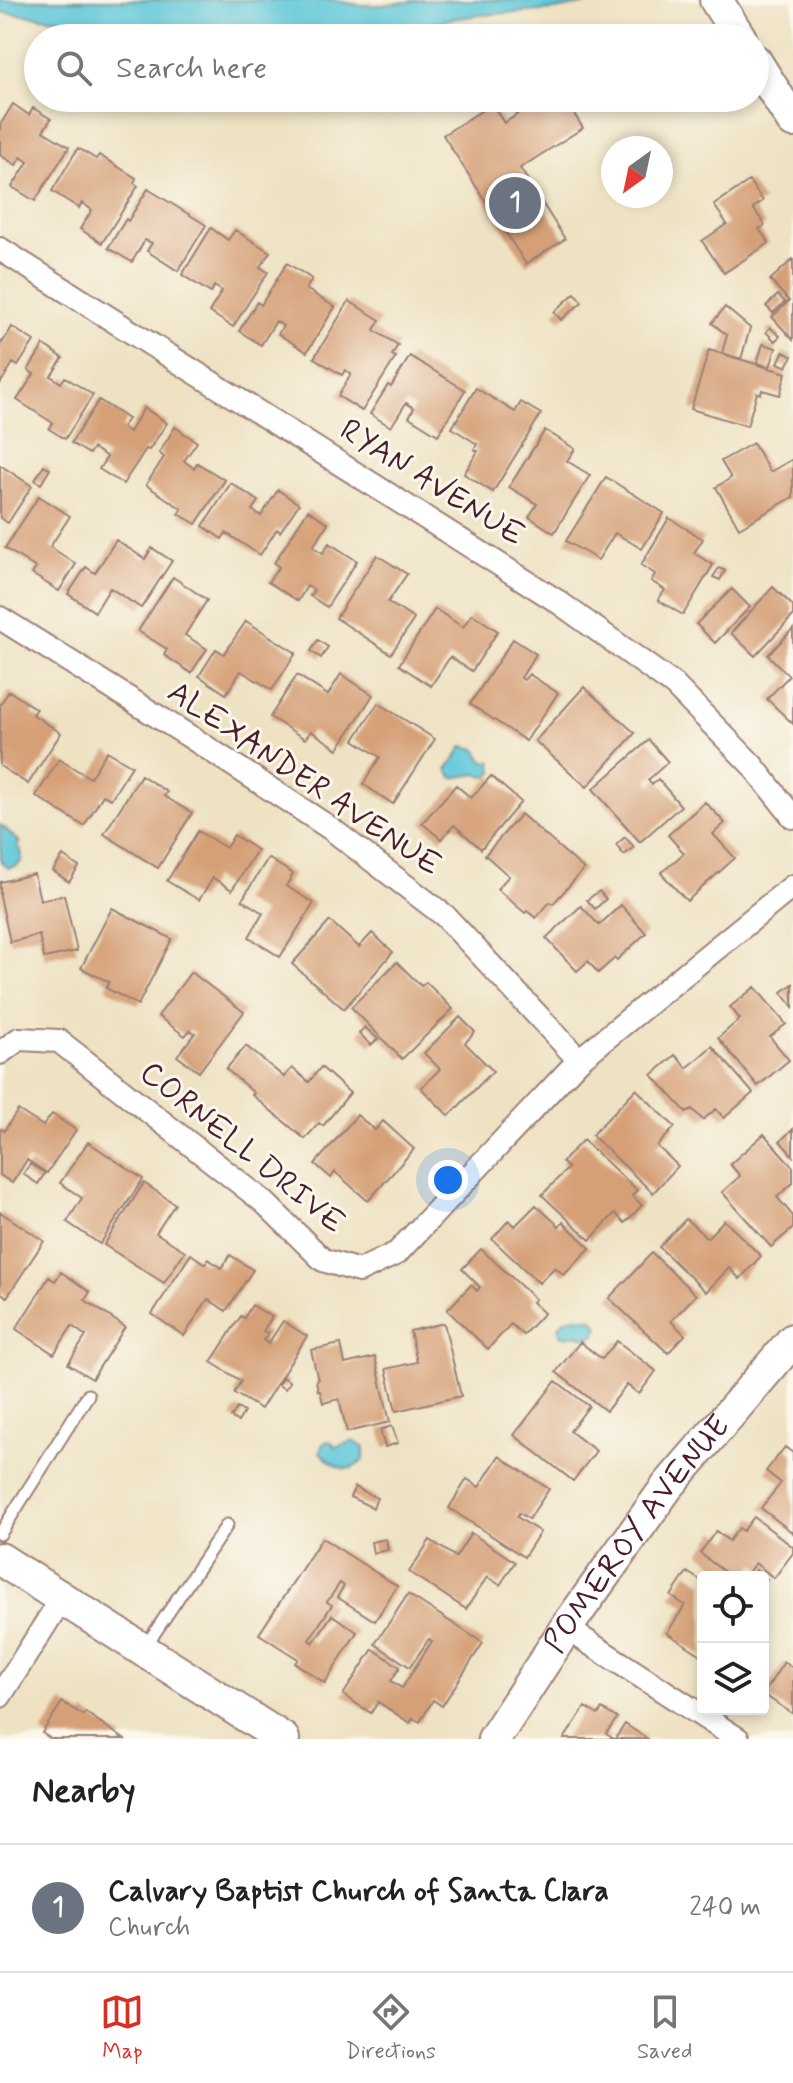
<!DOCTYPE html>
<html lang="en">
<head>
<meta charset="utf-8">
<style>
  body { margin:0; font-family:Mynerve,sans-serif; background:#f6f6f6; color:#222 }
  .controls { position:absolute; right:24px; bottom:24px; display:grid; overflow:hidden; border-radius:8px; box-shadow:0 4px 12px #0003 }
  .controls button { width:72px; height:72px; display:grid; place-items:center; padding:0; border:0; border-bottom:2px solid #e0e0e0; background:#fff; color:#222; font:40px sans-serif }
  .compass { position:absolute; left:601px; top:136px; width:72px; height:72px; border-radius:50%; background:#fff; box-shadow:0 4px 12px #0003; rotate:213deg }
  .you { position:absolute; left:448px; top:1180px; width:28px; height:28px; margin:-20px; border:6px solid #fff; border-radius:50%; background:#1a73e8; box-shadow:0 0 0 12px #1a73e833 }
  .badge { display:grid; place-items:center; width:52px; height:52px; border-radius:50%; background:#d93025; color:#fff; font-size:26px; font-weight:700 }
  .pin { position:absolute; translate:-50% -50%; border:4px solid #fff; box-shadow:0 2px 8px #0006 }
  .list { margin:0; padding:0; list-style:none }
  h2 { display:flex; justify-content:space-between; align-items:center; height:104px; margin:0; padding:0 32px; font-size:34px }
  h2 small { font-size:26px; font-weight:400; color:#767676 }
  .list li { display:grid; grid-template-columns:52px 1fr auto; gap:24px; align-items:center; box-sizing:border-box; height:128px; padding:0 32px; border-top:2px solid #e0e0e0 }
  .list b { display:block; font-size:30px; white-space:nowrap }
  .list p { margin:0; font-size:26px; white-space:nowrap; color:#767676 }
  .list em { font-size:26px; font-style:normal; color:#767676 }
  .icon { flex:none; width:44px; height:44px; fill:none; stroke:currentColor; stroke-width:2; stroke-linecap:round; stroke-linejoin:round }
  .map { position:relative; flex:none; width:793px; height:1739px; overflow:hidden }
  .search { position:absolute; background:#fff; box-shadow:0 4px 12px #0003; left:24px; right:24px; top:24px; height:88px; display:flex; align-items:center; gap:20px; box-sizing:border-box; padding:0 28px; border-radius:44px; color:#767676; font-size:30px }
  .sheet { height:232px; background:#fff }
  nav { display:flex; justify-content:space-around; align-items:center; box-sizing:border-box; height:112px; border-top:2px solid #e0e0e0; background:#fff; font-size:22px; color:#767676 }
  nav a { display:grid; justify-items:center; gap:4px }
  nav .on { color:#d93025 }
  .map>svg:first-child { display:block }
  .water { fill:#5dc7d8; stroke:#547382; stroke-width:2 }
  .building { fill:#d5a078 }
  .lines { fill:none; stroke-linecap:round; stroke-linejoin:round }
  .lane-casing { stroke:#9c8077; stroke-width:15 }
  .street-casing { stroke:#9c8077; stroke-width:26 }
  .secondary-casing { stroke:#9c8077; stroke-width:36 }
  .lane { stroke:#fff; stroke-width:11 }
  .street { stroke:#fff; stroke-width:22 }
  .secondary { stroke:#fff; stroke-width:32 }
  .labels { text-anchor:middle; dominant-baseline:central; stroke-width:6; stroke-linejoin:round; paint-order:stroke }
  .street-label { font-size:32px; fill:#4a1f2b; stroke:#fbf7ec }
</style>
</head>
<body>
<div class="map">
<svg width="793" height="1739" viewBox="0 0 793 1739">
  <rect width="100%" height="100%" fill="#fbf7ec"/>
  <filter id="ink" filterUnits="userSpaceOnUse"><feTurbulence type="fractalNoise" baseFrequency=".0125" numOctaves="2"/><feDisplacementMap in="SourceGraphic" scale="16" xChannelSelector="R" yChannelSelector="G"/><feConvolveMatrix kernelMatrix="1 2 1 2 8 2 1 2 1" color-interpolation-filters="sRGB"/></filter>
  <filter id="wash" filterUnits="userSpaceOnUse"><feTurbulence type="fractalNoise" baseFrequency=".006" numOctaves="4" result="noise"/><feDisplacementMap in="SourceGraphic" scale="32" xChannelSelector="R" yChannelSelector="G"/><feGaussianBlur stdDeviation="1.8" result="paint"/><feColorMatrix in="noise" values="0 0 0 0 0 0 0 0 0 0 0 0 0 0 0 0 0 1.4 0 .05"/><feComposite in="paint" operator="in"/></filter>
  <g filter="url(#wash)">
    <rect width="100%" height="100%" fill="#eee2c3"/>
    <!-- water -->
    <path class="water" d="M0,0h334l24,5h24l39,-5h188l-54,10 -75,5 -30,4 -45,11 -41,8h-144l-220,-26z
      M463,746l13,3 7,12 9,1 1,10 -7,5 -10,-3 -23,4 -6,-9 9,-11z
      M0,825c8,4 11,12 19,16l-1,7 3,2 1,10 -5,6 -9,2 -7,-6z
      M576,1317l17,2 6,8 -5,9 -9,2 -9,-4 -9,3 -6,-2 -2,-9 7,-7z
      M328,1441l5,2 2,4 19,-6 10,7v11c-16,18 -30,8 -44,-7l3,-8z"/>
    <g id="blocks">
      <!-- building -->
      <path class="building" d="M543,98h21l19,30 -63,40 45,71 -39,25 -83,-129 49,-31 12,19z
        M13,104l16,11 4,-7 18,11 -8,12 26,16 -34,54 -23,-14 16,-25 -7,-5 -5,8 -16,-10v-30z
        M78,148l18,11 3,-4 37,23 -2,5 4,3 -36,57 -22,-14 12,-19 -10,-7 -3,5 -27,-17z
        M749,181l14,20 -10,7 12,17 -6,4 10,14 -45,30 -22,-32 25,-17 -13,-19z
        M148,189l58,36 -28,46 -31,-20 5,-8 -7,-3 -13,22 -24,-14 18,-29 2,2z
        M211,228l17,12 7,-10 35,22 -10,15 8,5 -35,55 -24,-15 13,-21 -8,-5 -3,7 -29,-18z
        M793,259v81l-21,-23 17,-16 -19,-21z
        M287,263l25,16 -6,10 29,18 -28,45 -29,-18 5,-8 -7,-5 -15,24 -22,-14 18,-29 4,3z
        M575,293l7,9 -21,18 -7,-8z
        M778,295l7,7 -12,11 -7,-7z
        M349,301l31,19 -6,10 24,15 -6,10 4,2 -34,54 -24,-15 13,-22 -6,-4 -3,5 -28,-17z
        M725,307l25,21 -9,31 -19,-6 5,-18 -15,-12z
        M12,327l22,14 -16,25 -5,-3 -13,21v-43l2,2z
        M770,327l10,9 -5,5 -9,-9z
        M763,344l13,4 -6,19 -13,-4z
        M44,345l19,13 -12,18 10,7 4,-6 28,18 -28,44 -16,-10 4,-6 -36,-23 17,-26 -6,-4z
        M709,350l77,23 -6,22 -18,-5 -1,4 -4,-1 -10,33 -56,-17z
        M783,352l9,4 -5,11 -9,-4z
        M410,356l55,34 -27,45 -29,-18 5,-9 -8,-5 -15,24 -21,-13 18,-29 3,2z
        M476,388l39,24 6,-10 20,12 -48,78 -29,-18 14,-23 -4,-2 3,-5 -25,-16z
        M99,400l29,19 -6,8 7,5 15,-24 23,15 -18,27 -3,-1 -23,35 -24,-15 8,-12 -14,-9 -4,6 -18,-11z
        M175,427l22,15 -13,19 10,7 3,-5 28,17 -29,44 -17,-10 3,-5 -36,-24 18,-28 -5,-4z
        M545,430l30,19 -8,12 23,14 -36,58 -25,-16 8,-13 -28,-17z
        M753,443l17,29 23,-13v38l-54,31 -23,-41 15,-9 -10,-17z
        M0,465l32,21 -24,37 -8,-5z
        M44,465l6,4 -9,15 -6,-4z
        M606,477l58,36 -22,36 -27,-16 -17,27 -32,-19z
        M231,483l27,18 -6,9 9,6 17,-26 21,14 -19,28 -3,-3 -17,26 -34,-22 -4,6 -19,-13z
        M39,496l31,20 -20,31 26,17 -17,27 -27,-17 4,-6 -31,-20z
        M308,510l20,13 -15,24 10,6 6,-10 28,18 -30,46 -17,-11 4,-6 -7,-4 -9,15 -30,-19 11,-15 -5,-4z
        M669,518l34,21 -9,14 19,12 -30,50 -25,-15 7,-10 -14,-9 4,-7 -14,-9z
        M116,540l29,19 7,-11 20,13 -31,47 -31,-20 -15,24 -27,-18 18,-27 9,6z
        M377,555l30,19 -19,28 26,17 -23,35 -55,-36z
        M719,568l6,3 -5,9 -7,-3z
        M173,577l34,23 -22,35 22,14 -16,24 -27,-18 3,-6 -29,-18z
        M773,587l20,19v10l-38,40 -24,-23z
        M732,589l18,18 -35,36 -19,-19z
        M435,609l28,18 9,-13 26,17 -26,40 -22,-14 -19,29 -32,-21z
        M246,621l50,32 -24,37 -31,-19 -15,23 -27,-18 17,-27 8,5z
        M793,629v95l-26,-25 22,-23 -21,-21z
        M513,639l23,15 -15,24 3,2 5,-6 29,19 -32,48 -56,-37z
        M318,640l10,7 -7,11 -10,-7z
        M341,674l32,21 -35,54 -27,-18 -6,8 -35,-22 27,-42 31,20z
        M584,687l51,46 -48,54 -52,-46z
        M9,691l27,18 -4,5 29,19 -33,51 -28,-18v-61z
        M378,703l57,36 -42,65 -30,-20 17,-27 -26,-17z
        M649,740l19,22 -20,18 4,5 6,-6 23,27 -41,36 -47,-53z
        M107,751l25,15 -21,33 -8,-4 -19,31 -48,-30 23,-37 31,19z
        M141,775l26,17 -3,4 28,17 -34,55 -54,-34z
        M491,776l30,26 -40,47 -27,-24 -13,14 -19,-16 34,-38 15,13z
        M705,802l20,21 -12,11 22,24 -48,43 -26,-28 23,-20 -16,-18z
        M521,814l63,55 -31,35 -3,-2 -14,16 -9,-7 -2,2 -28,-24 12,-13 -24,-21z
        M198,831l28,17 8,-13 23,15 -25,40 -19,-12 -14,22 -32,-19z
        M625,837l9,10 -10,8 -8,-10z
        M63,856l16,11 -10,15 -16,-11z
        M268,858l25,16 -7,12 28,17 -34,54 -31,-20 14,-24 -21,-13z
        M34,874l6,26 24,-5 13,56 -33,7 -5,-23 -29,7 -10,-46v-14z
        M599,891l7,8 -11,10 -8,-9z
        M621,905l25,28 -29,27 -2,-2 -17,15 -10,-12 -11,10 -31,-33 35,-32 18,19z
        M112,908l60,31 -34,66 -32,-17 3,-6 -28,-14z
        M330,921l29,26 13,-14 21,19 -49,57 -52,-45z
        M397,962l24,24 5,-4 27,27 -51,50 -51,-52z
        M191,972l53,40 -45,60 -22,-16 18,-23 -5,-3 -5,6 -27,-20z
        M793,984v23l-11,-15z
        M755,987l31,37 -16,13 19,23 -31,26 -40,-48 22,-19 -10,-12z
        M460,1017l15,15 -10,11 28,28 -44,45 -28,-28 19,-19 -16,-16z
        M365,1027l13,12 -7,6 -12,-12z
        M246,1046l38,31 8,-9 17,14 12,-15 29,26 -27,33 -4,-3 -14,16 -53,-44 2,-2 -28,-24z
        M712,1046l41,47 -29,25 -8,-9 -13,11 -11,-11 -5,4 -35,-38 23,-20 12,13z
        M636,1089l39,38 -18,19 21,20 -25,27 -61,-58z
        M18,1110l25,16 9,-12 24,16 -29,43 -20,-13 -15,23 -12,-8v-44l1,-2 3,2z
        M357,1115l18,15 8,-9 31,28 -46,52 -33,-29 -4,6 -16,-14z
        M793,1129v27l-13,-15z
        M764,1134l29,33v16l-16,14 16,19v12l-22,19 -49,-55 18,-16 -10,-12z
        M583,1140l54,50 -5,6 10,9 -17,18 -10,-10 -25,27 -48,-45 26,-27 -6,-6z
        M88,1142l55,37 -43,65 -33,-22 15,-24 -22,-15z
        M30,1164l15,9 -7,11 -15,-10z
        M144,1183l31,21 -19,29 29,18 -21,32 -60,-38z
        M536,1205l23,21 4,-4 27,26 -26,27 -9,-8 -16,16 -47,-44 17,-19 6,6z
        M0,1212l44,29 -37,56 -7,-5z
        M686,1219l21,19 17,-18 37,36 -21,23 -11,-11 -23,24 -47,-45z
        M481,1249l54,50 -3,3 12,11 -21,22 -12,-11 -23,25 -41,-39 24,-25 6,6 3,-4 -18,-18z
        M652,1253l44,42 -25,26 14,14 -17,18 -59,-55z
        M191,1254l14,10 3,-5 14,9 8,-13 23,15 -27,41 -18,-12 -24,37 -32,-22z
        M61,1272l29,20 -5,8 40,27 -33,52 -24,-15 18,-28 -14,-10 -18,28 -38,-25 33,-52 6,4z
        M252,1305l20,12 -9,14 5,2 -5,7 5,4 15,-23 24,15 -46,73 -27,-16 7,-12 -30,-19 30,-46 3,2z
        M444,1323l17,73 -65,15 -10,-42 31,-7 -7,-31z
        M617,1341l39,30 -17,23 -12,-9 -21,26 -50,-39 24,-30 22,17z
        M341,1344l4,20 30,-7 15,65 -43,10 -8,-33 -16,4 -3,-12h-2l-2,-11h2l-7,-30z
        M283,1377l7,5 -5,7 -7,-4z
        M556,1381l33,25 -19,25 26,20 -23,30 -59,-46z
        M237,1408l7,4 -6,10 -7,-5z
        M392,1426l6,17 -13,4 -5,-17z
        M785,1447l8,6v80l-32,-25 20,-25 -15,-12z
        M499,1456l50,33 -20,30 -10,-6 -2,4 23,15 -16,25 -75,-49 18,-29 12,8z
        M355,1487l22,11 -4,10 -23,-11z
        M754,1517l39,30v6l-19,25 -19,-15 -10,14h-14l-31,-24 16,-22 13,10 10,-13 4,3z
        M471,1533l44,29 -15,23 -13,-8 -21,32 -57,-37 21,-32 26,17z
        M322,1538l75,48 -22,35 -38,-24 7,-11 -4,-3 -13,19 5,3 -23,35 4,3 19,-28 25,17 -32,51 -30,-20 3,-4 -39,-25z
        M386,1539l2,11 -15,3 -2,-11z
        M756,1570l11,9 -4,5v-7h-12z
        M687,1572l16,10v74l-36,-23 18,-28 -14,-9z
        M408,1594l75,49 -41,63 -9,-6 -13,22 -7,-4 -3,5 -32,-21 -7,11 -28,-18 30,-46 27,18 -9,14 11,7 30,-47 -3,-2 -19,28 -35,-23z
        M784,1662l9,6v46l-30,-20z
        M62,1702l21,13 2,-3 39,27h-73l-9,-6z
        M585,1707l13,8 4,-6 15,9 -11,16 8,5h-50z
        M625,1724l23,15h-33z"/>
    </g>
  </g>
  <g filter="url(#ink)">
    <use href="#blocks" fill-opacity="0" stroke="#9c8077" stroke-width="2"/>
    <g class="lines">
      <defs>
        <path id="lane" d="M0,1534l88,-139
          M145,1647l82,-122"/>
        <path id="street" d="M0,249l557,352 117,84 78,80 41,52
          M0,618l192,120 138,90 115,88 134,144
          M0,1053l19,-14 40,2 205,161 59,58 36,11 38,-18 182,-193 214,-174
          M566,1628l172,111
          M0,1696l62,-98"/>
        <g id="secondary">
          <path d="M716,0l24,38"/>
          <path d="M755,61l38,60"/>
          <path d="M0,1559l283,180"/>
          <path id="s1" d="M494,1739l72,-111 101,-141 126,-147"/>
        </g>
      </defs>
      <!-- lane casing -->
      <use href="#lane" class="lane-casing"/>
      <!-- street casing -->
      <use href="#street" class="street-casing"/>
      <!-- secondary casing -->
      <use href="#secondary" class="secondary-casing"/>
      <!-- lane -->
      <use href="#lane" class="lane"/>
      <!-- street -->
      <use href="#street" class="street"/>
      <!-- secondary -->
      <use href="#secondary" class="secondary"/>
    </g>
  </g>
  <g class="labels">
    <!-- street labels -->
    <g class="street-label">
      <text transform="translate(432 483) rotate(32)">RYAN AVENUE</text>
      <text transform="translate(304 779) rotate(34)">ALEXANDER AVENUE</text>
      <text transform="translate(242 1148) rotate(39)">CORNELL DRIVE</text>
      <text stroke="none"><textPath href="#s1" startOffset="250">POMEROY AVENUE</textPath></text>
    </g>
  </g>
</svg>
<div class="controls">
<button><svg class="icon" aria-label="locate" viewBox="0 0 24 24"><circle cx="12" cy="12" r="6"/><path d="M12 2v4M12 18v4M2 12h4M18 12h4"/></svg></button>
<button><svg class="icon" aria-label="layers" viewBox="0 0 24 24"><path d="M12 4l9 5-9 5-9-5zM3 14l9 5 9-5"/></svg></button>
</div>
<svg class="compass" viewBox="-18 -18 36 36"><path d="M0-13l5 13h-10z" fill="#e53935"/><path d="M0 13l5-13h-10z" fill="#767676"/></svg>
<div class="you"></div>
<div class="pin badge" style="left:515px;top:203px;background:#6b7280">1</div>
<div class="search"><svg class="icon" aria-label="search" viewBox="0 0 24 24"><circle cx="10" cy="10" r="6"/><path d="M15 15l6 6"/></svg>Search here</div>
</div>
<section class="sheet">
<h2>Nearby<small></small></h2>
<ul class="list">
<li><span class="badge" style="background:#6b7280">1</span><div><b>Calvary Baptist Church of Santa Clara</b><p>Church</p></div><em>240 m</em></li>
</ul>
</section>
<nav>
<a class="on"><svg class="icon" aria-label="map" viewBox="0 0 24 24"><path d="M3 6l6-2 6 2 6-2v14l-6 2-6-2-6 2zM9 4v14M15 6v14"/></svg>Map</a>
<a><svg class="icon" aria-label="directions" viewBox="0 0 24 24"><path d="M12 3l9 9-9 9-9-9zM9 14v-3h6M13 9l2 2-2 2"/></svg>Directions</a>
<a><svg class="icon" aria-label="saved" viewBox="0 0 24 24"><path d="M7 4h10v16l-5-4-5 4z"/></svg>Saved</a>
</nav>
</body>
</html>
